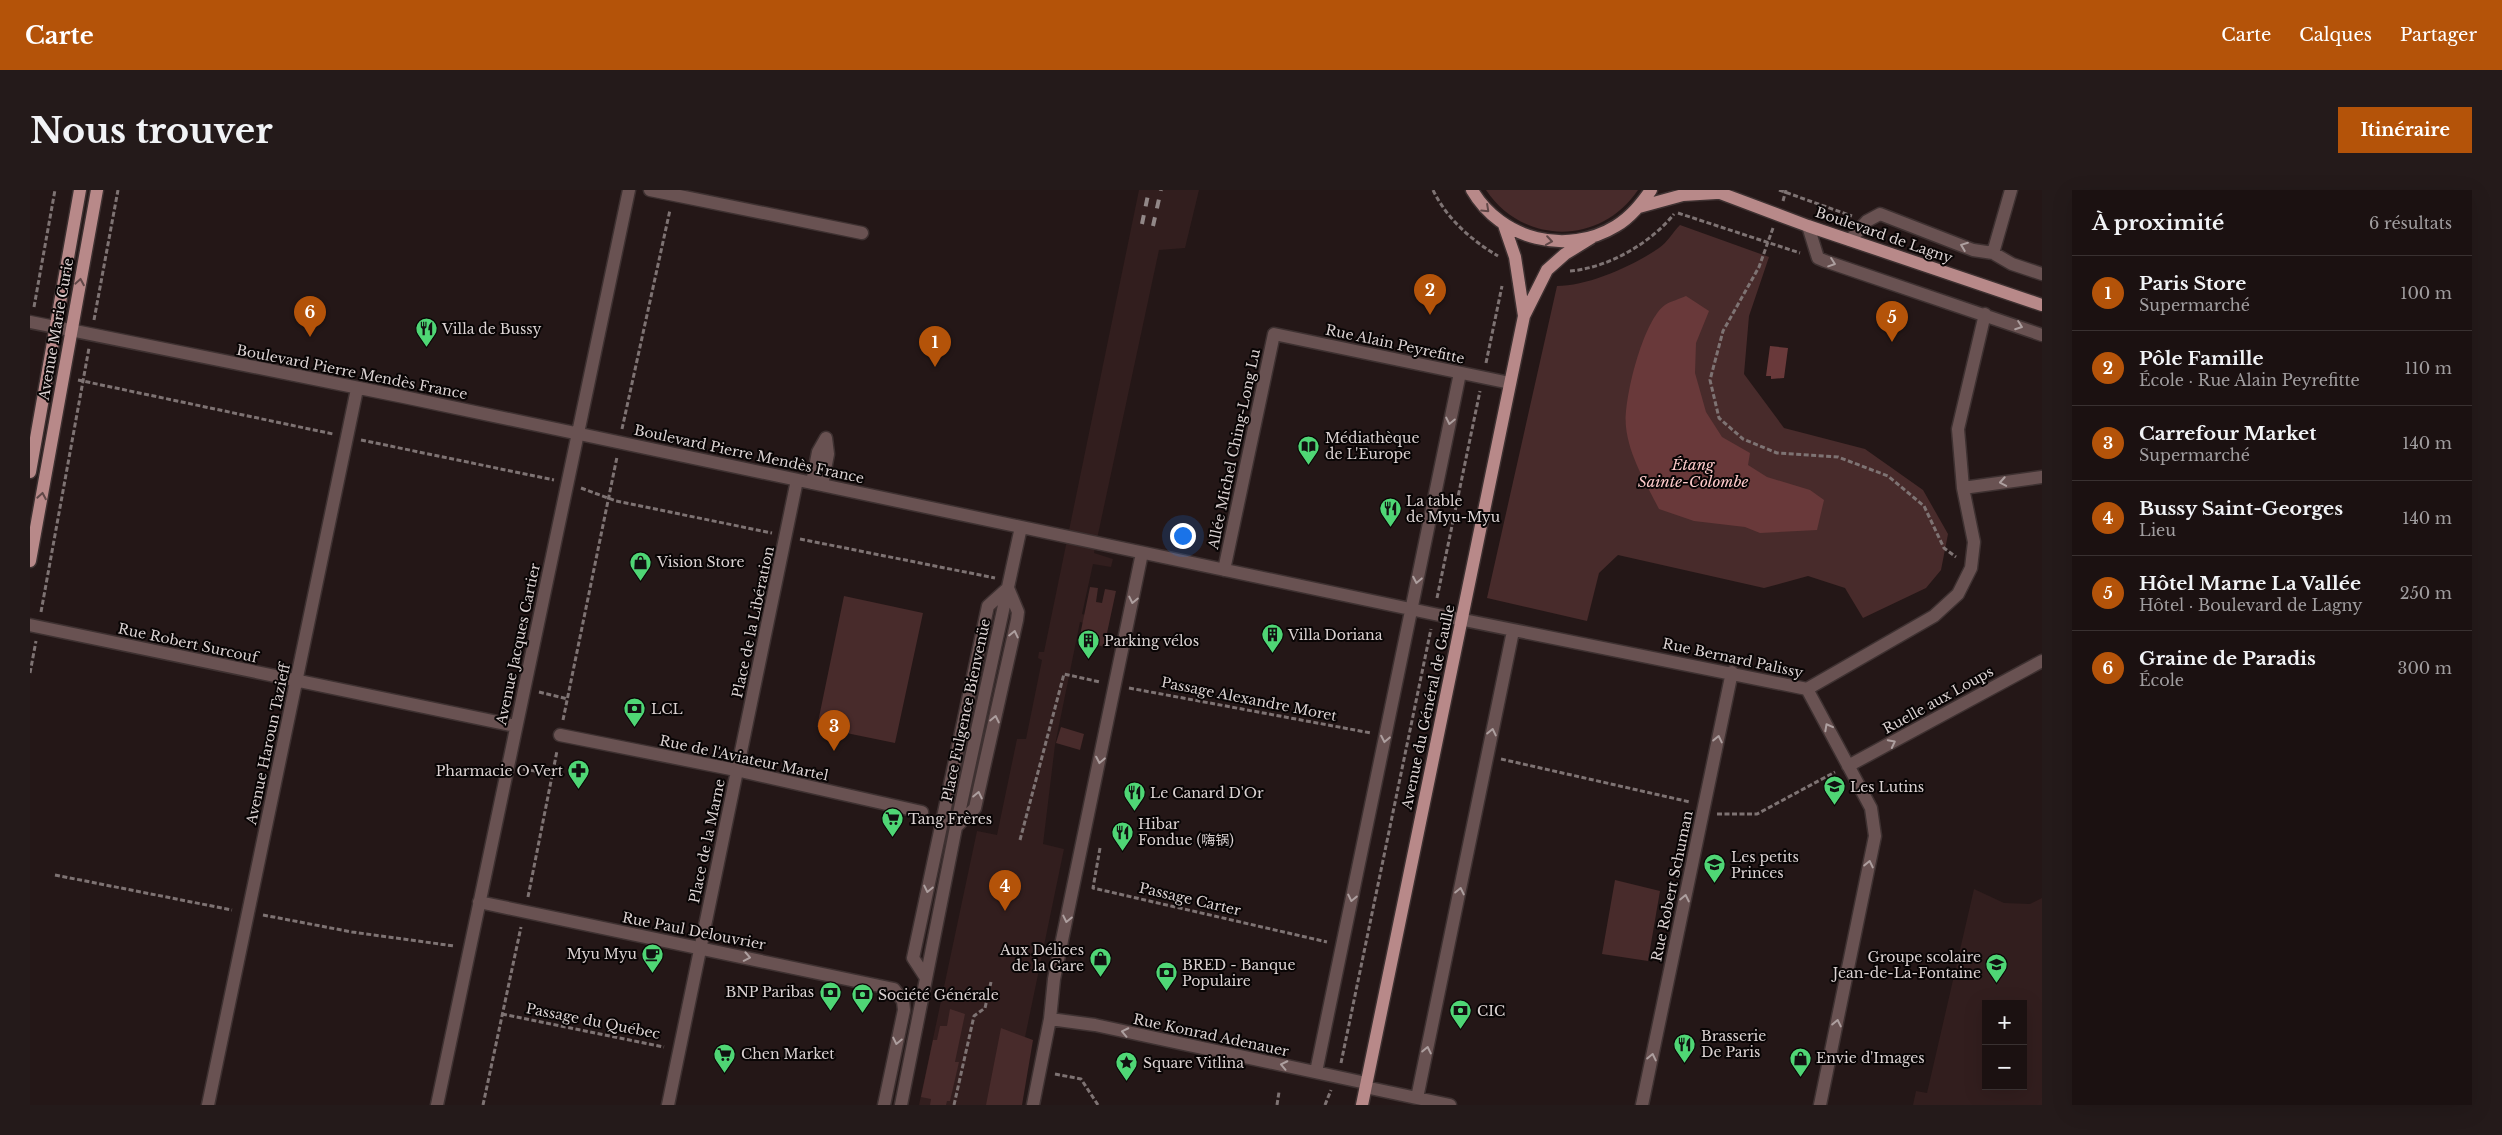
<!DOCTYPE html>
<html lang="fr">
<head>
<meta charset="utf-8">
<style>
  body { margin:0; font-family:"Libre Baskerville","Noto Sans SC",serif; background:#241a1a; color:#f1f3f6 }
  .controls { position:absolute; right:15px; bottom:15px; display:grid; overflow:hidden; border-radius:0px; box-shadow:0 5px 20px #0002 }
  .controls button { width:45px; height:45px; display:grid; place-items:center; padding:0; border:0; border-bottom:1px solid #393131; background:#1b1111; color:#f1f3f6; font:25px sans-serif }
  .you { position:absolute; left:1152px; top:345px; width:18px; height:18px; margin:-12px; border:4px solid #fff; border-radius:50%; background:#1a73e8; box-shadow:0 0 0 8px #1a73e833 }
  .badge { display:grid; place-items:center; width:32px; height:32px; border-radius:50%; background:#b45309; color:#fff; font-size:16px; font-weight:700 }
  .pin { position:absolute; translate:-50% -41px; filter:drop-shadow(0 1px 2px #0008) }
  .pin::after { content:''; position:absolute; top:26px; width:18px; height:15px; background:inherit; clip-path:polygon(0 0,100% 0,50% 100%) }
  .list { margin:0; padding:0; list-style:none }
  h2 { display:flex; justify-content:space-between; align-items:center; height:65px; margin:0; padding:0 20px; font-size:21px }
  h2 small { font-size:16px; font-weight:400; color:#a09d9f }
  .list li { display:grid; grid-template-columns:32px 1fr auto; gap:15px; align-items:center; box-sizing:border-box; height:75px; padding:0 20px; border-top:1px solid #393131 }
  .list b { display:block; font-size:19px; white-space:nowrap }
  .list p { margin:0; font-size:16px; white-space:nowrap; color:#a09d9f }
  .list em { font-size:16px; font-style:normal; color:#a09d9f }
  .map { position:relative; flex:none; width:2012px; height:915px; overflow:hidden; border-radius:0px }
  header { display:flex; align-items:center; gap:30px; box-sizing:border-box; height:70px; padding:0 25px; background:#b45309; color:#fff }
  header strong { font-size:24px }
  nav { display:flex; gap:28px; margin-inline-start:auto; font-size:18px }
  .intro { display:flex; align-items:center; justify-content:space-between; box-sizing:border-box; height:120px; padding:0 30px }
  h1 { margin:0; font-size:35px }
  .button { padding:12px 22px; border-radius:0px; background:#b45309; color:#fff; font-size:18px; font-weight:700 }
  main { display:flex; gap:30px; padding:0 30px }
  aside { flex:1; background:#1b1111; border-radius:0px; box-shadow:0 5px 20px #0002 }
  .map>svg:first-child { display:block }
  .built { fill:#321e1e; fill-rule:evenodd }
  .green { fill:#482b2b }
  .water { fill:#69393a }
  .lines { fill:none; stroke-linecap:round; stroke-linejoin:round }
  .minor-casing { stroke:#3e3131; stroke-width:15 }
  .major-casing { stroke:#3e3131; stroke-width:15 }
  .path { stroke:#7e7373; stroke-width:3; stroke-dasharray:5 2.5; stroke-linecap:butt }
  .minor { stroke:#695252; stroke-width:12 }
  .major { stroke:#b88989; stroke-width:12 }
  .rail { stroke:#918787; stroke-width:4; stroke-dasharray:9 9; stroke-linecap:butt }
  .oneway { stroke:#604747 }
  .oneway2 { stroke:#ad9f9f }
  .labels { text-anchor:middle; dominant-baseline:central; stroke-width:4; stroke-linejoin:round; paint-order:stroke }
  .street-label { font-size:14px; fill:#dbd2d2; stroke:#090505 }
  .poi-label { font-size:14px; fill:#dbd2d2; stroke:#090505; text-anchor:start }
  .water-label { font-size:15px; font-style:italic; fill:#fecaca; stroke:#090505 }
</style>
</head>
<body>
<header>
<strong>Carte</strong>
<nav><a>Carte</a><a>Calques</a><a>Partager</a></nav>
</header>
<div class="intro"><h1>Nous trouver</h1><a class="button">Itinéraire</a></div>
<main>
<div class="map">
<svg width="2012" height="915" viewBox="0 0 2012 915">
  <rect width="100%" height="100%" fill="#241717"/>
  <!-- built -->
  <path class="built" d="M1109,0h60l-14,58 -26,2 -65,303 19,6 -2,8 -18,-3 -11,50 7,2 -2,8 -7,-2 -25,123 -12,99 21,5 -53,256h-92l58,-274 20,4 20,-96h9l16,-79 -4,-2 1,-6h5z
    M1944,699l30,14 26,1 12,-6v207h-129l3,-14 11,2zM1956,814h37v82h-37z"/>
  <!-- green -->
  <path class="green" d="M1456,0h152c-38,56 -115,55 -152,0z
    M1650,35l89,32 -20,59 -5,58 40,54 81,21 58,41 25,44 -7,36 -15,18 -63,30 -18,-30 -37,-12 -44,12 -146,-33 -19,18 -12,48 -100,-23 70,-312c31,0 76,-20 102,-38 8,-5 14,-16 21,-23z
    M1060,397l8,1 -2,14 6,1 3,-14 11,2 -12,56 -9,-3 1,-10 -7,-2 -2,10 -8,-2z
    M814,406l79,17 -28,130 -78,-16z
    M1031,537l23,7 -4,16 -24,-7z
    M1585,690l45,11 -12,70 -46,-7z
    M920,819l15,5 -10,48h4l-9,39h-3l-1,4h-16l1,-6 -10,-2 12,-57h4l3,-14h7z
    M971,838l32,12 -11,65h-36z"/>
  <!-- water -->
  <path class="water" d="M1656,106l23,15 -13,32 -1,30 11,39 16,25 28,16 -2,12 19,12 43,13 14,10 -7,30 -57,3 -15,-6 -51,-6 -35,-12c-13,-26 -30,-53 -33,-82 -3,-26 17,-107 39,-122 6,-4 15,-6 21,-9z
    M1740,156l18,2 -4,30 -13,1v-3h-5z"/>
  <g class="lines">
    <defs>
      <path id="minor" d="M620,0l212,43
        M1778,36l10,32 7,3 217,74
        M1820,50l17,-19 13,-7 93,36 20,3 19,11 30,10
        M1963,63l18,-63
        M0,132l374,75 1030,217 373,75 127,-73 24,-22 13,-26 3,-26 -11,-54 -5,-59 27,-115
        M782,293l6,-31 8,-14 2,16 -6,31
        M1933,298l79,-11
        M1194,380l50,-236 236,49
        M0,435l486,101
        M1777,499l64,119 4,28 -55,269
        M530,545l176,35 186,42
        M1818,576l194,-105
        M926,637l19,-19 42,-188 1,-8 -10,-24
        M449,712l415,87 9,12 1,9 -20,95
        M896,788l-13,-20 75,-352 20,-18
        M1020,829l45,6 271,58
        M1286,882l144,-699
        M1335,897l85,18
        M1387,908l96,-467
        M178,915l149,-716
        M407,915l192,-915
        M638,915l129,-625
        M871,915l55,-278 65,-300
        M1003,915l17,-86 4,-40 88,-426
        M1612,915l90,-433"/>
      <path id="major" d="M1442,0c29,50 95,66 144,36 15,-9 25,-22 35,-36
        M1682,0l96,36 234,79
        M1609,17l44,-12 33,-2
        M1474,35l11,32 9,59
        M0,282l50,-282
        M0,371l67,-371
        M1332,915l162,-789 23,-46 18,-16 26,-16"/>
    </defs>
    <!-- minor casing -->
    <use href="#minor" class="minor-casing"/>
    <!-- major casing -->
    <use href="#major" class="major-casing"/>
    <!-- path -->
    <path class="path" d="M1403,0c14,29 38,50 65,66
      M1749,0l73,26
      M1753,11l3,-11
      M1648,23l122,40
      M1743,38l-14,39 -36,64 -13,49 9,38 24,21 34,14 61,4 50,19 36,30 20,42 12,9
      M1540,81c38,-3 81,-28 104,-57
      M4,117l21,-117
      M64,130l24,-130
      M1456,173l16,-77
      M48,190l255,54
      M592,239l48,-219
      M331,250l193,40
      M551,298l35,13 156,32
      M770,349l195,39
      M1407,408l43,-207
      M11,422l48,-264
      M0,483l6,-32
      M1099,498l242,45
      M509,502l29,7
      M533,530l54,-263
      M1471,569l189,43
      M493,579l29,5
      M1687,624h40l78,-42
      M990,650l44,-166 36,8
      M1070,658l-7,40 234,54
      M25,685l177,35
      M498,707l29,-146
      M233,725l89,17 102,14
      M472,824l162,33
      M1311,873l90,-434
      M1025,884l26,5 17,26
      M453,915l38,-178
      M924,915l20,-89 11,-8 6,-26
      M1247,915l2,-13
      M1295,915l6,-15"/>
    <!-- minor -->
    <use href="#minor" class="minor"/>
    <!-- major -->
    <use href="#major" class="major"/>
    <!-- rail -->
    <path class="rail" d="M1112,34l7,-34
      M1123,36l8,-36"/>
  </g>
  <!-- one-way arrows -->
  <defs><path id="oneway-chevron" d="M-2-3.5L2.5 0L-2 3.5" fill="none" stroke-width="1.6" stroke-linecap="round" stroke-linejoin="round" transform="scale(1.25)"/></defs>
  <g class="oneway">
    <use href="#oneway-chevron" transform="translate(1456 19) rotate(43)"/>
    <use href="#oneway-chevron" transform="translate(1519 51) rotate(8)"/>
    <use href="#oneway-chevron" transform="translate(50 92) rotate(-80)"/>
    <use href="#oneway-chevron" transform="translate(12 306) rotate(-80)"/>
  </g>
  <g class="oneway2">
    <use href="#oneway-chevron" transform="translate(1934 56) rotate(-159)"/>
    <use href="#oneway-chevron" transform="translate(1802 73) rotate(19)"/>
    <use href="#oneway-chevron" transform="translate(1989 136) rotate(20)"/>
    <use href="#oneway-chevron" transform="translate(1420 231) rotate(102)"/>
    <use href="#oneway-chevron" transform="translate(1973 292) rotate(170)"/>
    <use href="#oneway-chevron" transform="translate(1387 390) rotate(101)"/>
    <use href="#oneway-chevron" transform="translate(1103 410) rotate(102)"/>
    <use href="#oneway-chevron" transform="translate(984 444) rotate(-77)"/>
    <use href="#oneway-chevron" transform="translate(965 529) rotate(-78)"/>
    <use href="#oneway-chevron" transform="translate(1798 537) rotate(-118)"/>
    <use href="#oneway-chevron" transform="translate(1462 542) rotate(-78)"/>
    <use href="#oneway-chevron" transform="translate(1355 549) rotate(101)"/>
    <use href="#oneway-chevron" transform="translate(1688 549) rotate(-78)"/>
    <use href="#oneway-chevron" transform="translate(1862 553) rotate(-27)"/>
    <use href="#oneway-chevron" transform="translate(1070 570) rotate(101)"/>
    <use href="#oneway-chevron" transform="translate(948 605) rotate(-78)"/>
    <use href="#oneway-chevron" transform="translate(1839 674) rotate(-78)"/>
    <use href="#oneway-chevron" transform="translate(898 699) rotate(102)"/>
    <use href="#oneway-chevron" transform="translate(1430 701) rotate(-78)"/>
    <use href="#oneway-chevron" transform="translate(1322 708) rotate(102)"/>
    <use href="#oneway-chevron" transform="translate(1655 708) rotate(-78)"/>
    <use href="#oneway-chevron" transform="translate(1037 729) rotate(102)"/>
    <use href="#oneway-chevron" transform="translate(717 767) rotate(11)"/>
    <use href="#oneway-chevron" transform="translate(1807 833) rotate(-78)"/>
    <use href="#oneway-chevron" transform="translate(1095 842) rotate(-168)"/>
    <use href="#oneway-chevron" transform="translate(867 851) rotate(102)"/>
    <use href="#oneway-chevron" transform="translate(1397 860) rotate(-78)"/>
    <use href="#oneway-chevron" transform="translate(1622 867) rotate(-78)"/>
    <use href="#oneway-chevron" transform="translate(1254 875) rotate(-168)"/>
  </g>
  <!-- icons -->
  <defs>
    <symbol id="restaurant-pin" viewBox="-11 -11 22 30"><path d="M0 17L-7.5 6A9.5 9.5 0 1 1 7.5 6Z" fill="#4fd675" stroke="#090505"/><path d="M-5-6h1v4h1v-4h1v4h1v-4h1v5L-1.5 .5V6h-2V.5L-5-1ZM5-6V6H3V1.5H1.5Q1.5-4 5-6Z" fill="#111"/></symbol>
    <symbol id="library-pin" viewBox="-11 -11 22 30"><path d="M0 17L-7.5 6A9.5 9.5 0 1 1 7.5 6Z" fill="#4fd675" stroke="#090505"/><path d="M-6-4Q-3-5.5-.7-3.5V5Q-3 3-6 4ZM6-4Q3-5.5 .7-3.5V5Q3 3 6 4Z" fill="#111"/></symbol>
    <symbol id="shop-pin" viewBox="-11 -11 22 30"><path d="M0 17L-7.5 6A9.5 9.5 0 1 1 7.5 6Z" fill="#4fd675" stroke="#090505"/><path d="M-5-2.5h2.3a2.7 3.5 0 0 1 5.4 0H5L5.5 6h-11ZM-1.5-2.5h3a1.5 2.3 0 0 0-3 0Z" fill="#111"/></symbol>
    <symbol id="building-pin" viewBox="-11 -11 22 30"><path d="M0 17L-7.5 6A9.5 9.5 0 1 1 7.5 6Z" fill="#4fd675" stroke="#090505"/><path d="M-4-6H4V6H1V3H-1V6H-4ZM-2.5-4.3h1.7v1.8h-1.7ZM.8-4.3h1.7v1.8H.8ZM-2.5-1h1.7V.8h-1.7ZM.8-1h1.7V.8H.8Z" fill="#111"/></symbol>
    <symbol id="bank-pin" viewBox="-11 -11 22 30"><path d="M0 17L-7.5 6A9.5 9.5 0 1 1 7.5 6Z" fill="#4fd675" stroke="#090505"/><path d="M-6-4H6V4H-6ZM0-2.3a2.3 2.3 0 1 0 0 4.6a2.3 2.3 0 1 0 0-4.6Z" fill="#111"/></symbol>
    <symbol id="pharmacy-pin" viewBox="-11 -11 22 30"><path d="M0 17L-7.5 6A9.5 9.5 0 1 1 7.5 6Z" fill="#4fd675" stroke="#090505"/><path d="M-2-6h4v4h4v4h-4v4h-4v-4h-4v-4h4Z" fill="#111"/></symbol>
    <symbol id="school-pin" viewBox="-11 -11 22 30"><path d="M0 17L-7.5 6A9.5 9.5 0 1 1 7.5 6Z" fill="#4fd675" stroke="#090505"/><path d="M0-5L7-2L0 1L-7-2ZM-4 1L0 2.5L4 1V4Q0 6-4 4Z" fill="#111"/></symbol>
    <symbol id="supermarket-pin" viewBox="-11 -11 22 30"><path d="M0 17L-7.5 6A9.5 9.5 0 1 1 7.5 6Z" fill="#4fd675" stroke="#090505"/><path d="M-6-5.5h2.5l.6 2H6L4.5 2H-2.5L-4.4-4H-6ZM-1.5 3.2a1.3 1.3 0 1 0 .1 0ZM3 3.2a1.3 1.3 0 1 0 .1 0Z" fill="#111"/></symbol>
    <symbol id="cafe-pin" viewBox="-11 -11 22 30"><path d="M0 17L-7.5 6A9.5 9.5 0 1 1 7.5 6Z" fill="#4fd675" stroke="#090505"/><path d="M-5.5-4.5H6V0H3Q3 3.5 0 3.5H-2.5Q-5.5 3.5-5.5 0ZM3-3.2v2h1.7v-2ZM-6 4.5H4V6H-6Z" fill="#111"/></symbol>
    <symbol id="sight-pin" viewBox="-11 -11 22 30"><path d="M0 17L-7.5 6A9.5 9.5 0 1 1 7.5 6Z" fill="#4fd675" stroke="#090505"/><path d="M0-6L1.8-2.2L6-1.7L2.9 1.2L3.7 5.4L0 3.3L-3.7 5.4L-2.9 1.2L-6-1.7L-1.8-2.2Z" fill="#111"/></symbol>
  </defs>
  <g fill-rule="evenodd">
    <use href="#restaurant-pin" x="384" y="126" width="25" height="34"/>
    <use href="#library-pin" x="1266" y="244" width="25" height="34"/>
    <use href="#restaurant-pin" x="1348" y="306" width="25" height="34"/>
    <use href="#shop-pin" x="598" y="360" width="25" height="34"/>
    <use href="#building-pin" x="1230" y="432" width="25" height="34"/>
    <use href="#building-pin" x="1046" y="438" width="25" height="34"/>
    <use href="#bank-pin" x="592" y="506" width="25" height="34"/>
    <use href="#pharmacy-pin" x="536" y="568" width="25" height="34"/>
    <use href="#school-pin" x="1792" y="584" width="25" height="34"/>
    <use href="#restaurant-pin" x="1092" y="590" width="25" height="34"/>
    <use href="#supermarket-pin" x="850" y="616" width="25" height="34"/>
    <use href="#restaurant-pin" x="1080" y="630" width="25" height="34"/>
    <use href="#school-pin" x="1672" y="662" width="25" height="34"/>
    <use href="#cafe-pin" x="610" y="752" width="25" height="34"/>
    <use href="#shop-pin" x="1058" y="756" width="25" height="34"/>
    <use href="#school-pin" x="1954" y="762" width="25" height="34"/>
    <use href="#bank-pin" x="1124" y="770" width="25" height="34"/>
    <use href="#bank-pin" x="788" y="790" width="25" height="34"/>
    <use href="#bank-pin" x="820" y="792" width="25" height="34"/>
    <use href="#bank-pin" x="1418" y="808" width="25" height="34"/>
    <use href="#restaurant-pin" x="1642" y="842" width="25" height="34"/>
    <use href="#supermarket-pin" x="682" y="852" width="25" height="34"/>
    <use href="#shop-pin" x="1758" y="856" width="25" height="34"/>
    <use href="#sight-pin" x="1084" y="860" width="25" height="34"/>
  </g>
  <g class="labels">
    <!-- street labels -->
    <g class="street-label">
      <text transform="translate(1854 45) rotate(19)">Boulevard de Lagny</text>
      <text transform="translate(26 139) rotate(-80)">Avenue Marie Curie</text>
      <text transform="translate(1365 154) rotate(12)">Rue Alain Peyrefitte</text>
      <text transform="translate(322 182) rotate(11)">Boulevard Pierre Mendès France</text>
      <text transform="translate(1204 259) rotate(-78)">Allée Michel Ching-Long Lu</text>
      <text transform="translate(719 264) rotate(12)">Boulevard Pierre Mendès France</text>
      <text transform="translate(723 432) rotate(-78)">Place de la Libération</text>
      <text transform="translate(158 453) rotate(12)">Rue Robert Surcouf</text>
      <text transform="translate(488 454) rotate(-78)">Avenue Jacques Cartier</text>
      <text transform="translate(1703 468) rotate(12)">Rue Bernard Palissy</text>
      <text transform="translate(1219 509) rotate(11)">Passage Alexandre Moret</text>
      <text transform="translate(1908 510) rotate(-29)">Ruelle aux Loups</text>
      <text transform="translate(1398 517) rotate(-78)">Avenue du Général de Gaulle</text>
      <text transform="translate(936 520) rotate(-78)">Place Fulgence Bienvenüe</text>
      <text transform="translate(238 554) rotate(-78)">Avenue Haroun Tazieff</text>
      <text transform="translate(714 568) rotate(12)">Rue de l'Aviateur Martel</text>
      <text transform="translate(677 651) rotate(-78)">Place de la Marne</text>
      <text transform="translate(1642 696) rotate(-78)">Rue Robert Schuman</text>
      <text transform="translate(1160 709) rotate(13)">Passage Carter</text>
      <text transform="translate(664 741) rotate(11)">Rue Paul Delouvrier</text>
      <text transform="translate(563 831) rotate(11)">Passage du Québec</text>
      <text transform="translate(1181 845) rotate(12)">Rue Konrad Adenauer</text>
    </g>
    <!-- poi labels -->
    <g class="poi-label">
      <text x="412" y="139">Villa de Bussy</text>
      <text x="1295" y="248">Médiathèque<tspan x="1295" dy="16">de L'Europe</tspan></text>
      <text x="1376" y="311">La table<tspan x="1376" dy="16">de Myu-Myu</tspan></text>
      <text x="627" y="372">Vision Store</text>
      <text x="1258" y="445">Villa Doriana</text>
      <text x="1074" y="451">Parking vélos</text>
      <text x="621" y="519">LCL</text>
      <text x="533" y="581" text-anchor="end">Pharmacie O Vert</text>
      <text x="1820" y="597">Les Lutins</text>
      <text x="1120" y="603">Le Canard D'Or</text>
      <text x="878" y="629">Tang Frères</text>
      <text x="1108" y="634">Hibar<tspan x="1108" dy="16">Fondue (嗨锅)</tspan></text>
      <text x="1701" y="667">Les petits<tspan x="1701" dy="16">Princes</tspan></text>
      <text x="1054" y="760" text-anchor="end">Aux Délices<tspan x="1054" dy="16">de la Gare</tspan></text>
      <text x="607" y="764" text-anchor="end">Myu Myu</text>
      <text x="1951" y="767" text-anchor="end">Groupe scolaire<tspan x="1951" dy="16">Jean-de-La-Fontaine</tspan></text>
      <text x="1152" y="775">BRED - Banque<tspan x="1152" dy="16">Populaire</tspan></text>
      <text x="784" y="802" text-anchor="end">BNP Paribas</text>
      <text x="848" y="805">Société Générale</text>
      <text x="1447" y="821">CIC</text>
      <text x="1671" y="846">Brasserie<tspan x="1671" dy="16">De Paris</tspan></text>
      <text x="711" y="864">Chen Market</text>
      <text x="1786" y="868">Envie d'Images</text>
      <text x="1113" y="873">Square Vitlina</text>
    </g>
    <!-- water labels -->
    <g class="water-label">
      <text x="1663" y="274">Étang<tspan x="1663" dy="17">Sainte-Colombe</tspan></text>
    </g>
  </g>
</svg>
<div class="controls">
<button>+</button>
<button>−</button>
</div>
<div class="you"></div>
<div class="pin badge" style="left:905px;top:177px">1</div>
<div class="pin badge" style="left:1400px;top:125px">2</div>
<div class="pin badge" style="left:804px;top:561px">3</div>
<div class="pin badge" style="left:975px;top:721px">4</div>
<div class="pin badge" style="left:1862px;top:152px">5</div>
<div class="pin badge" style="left:280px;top:147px">6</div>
</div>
<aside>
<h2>À proximité<small>6 résultats</small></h2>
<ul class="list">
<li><span class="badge">1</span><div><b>Paris Store</b><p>Supermarché</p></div><em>100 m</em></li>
<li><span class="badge">2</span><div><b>Pôle Famille</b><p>École · Rue Alain Peyrefitte</p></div><em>110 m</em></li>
<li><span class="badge">3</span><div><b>Carrefour Market</b><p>Supermarché</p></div><em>140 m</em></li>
<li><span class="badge">4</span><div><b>Bussy Saint-Georges</b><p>Lieu</p></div><em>140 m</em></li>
<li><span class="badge">5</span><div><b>Hôtel Marne La Vallée</b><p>Hôtel · Boulevard de Lagny</p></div><em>250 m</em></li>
<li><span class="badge">6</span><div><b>Graine de Paradis</b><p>École</p></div><em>300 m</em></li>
</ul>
</aside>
</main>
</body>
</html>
